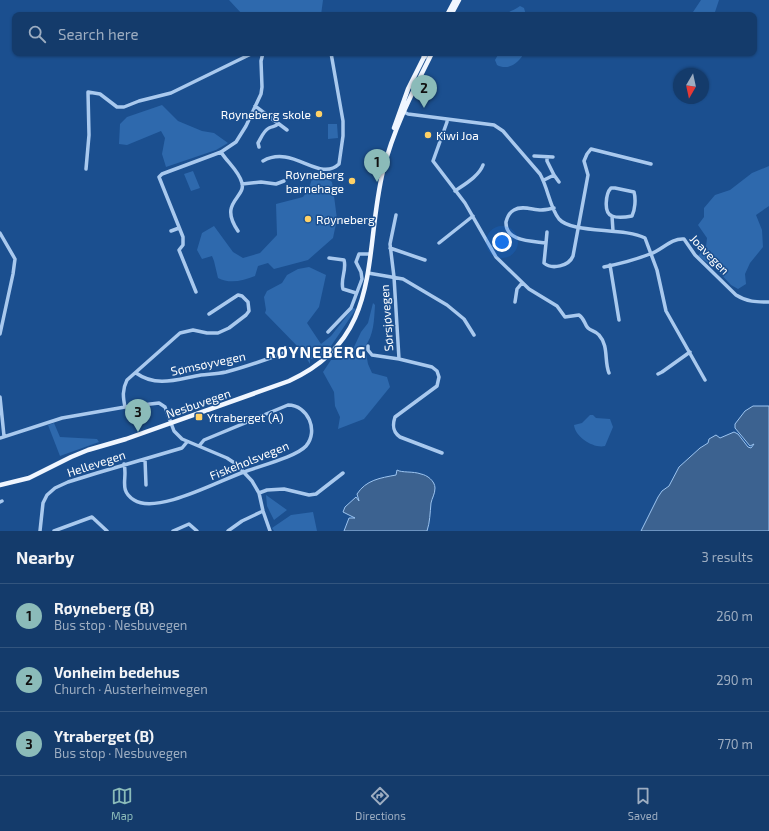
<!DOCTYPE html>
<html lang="en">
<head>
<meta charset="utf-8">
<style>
  body { margin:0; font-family:"Exo 2",sans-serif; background:#214673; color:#f1f3f6 }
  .compass { position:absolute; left:673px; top:68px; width:36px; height:36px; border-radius:50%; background:#143b6b; box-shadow:0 1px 3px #0004; rotate:189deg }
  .you { position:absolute; left:502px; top:242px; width:14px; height:14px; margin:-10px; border:3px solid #fff; border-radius:50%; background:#1a73e8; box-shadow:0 0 0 6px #1a73e833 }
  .badge { display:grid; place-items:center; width:26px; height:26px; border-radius:50%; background:#8bbbb9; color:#111; font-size:13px; font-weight:700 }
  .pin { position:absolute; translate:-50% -33px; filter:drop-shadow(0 1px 2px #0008) }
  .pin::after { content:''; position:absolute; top:21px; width:14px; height:12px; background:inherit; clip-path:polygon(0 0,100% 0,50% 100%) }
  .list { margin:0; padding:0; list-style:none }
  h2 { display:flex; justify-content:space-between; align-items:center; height:52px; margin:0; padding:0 16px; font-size:17px }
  h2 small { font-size:13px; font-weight:400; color:#9dadc1 }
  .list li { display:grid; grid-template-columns:26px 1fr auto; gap:12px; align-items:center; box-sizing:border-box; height:64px; padding:0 16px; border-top:1px solid #33557e }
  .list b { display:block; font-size:15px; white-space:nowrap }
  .list p { margin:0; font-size:13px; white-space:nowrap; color:#9dadc1 }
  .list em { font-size:13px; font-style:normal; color:#9dadc1 }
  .icon { flex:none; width:22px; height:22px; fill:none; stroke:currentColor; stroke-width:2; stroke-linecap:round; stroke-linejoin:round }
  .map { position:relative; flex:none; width:769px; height:531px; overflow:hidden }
  .search { position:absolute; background:#143b6b; box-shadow:0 1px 3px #0004; left:12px; right:12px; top:12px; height:44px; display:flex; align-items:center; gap:10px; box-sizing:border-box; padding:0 14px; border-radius:8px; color:#9dadc1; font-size:15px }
  .sheet { height:244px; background:#143b6b }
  nav { display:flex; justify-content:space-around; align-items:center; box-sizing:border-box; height:56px; border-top:1px solid #33557e; background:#143b6b; font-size:11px; color:#9dadc1 }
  nav a { display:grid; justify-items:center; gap:2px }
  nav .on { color:#8bbbb9 }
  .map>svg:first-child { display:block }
  .green { fill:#2e69ad }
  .water { fill:#3c6290; stroke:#9cc4f0 }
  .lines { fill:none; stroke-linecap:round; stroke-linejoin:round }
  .minor { stroke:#a9c9ee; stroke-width:3.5 }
  .major { stroke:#f0f6ff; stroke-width:4.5 }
  .poi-dot { fill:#ffd166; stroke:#1b4f8f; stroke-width:1.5 }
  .labels { text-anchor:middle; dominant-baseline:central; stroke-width:3; stroke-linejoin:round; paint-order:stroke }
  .poi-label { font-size:12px; fill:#fff; stroke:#1b4f8f; text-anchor:start }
  .street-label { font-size:12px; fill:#fff; stroke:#1b4f8f }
  .district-label { font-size:16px; font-weight:bold; letter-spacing:1px; fill:#fff; stroke:#1b4f8f }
</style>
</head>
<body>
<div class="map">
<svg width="769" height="531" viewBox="0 0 769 531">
  <rect width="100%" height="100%" fill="#1b4f8f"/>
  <!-- green -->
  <path class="green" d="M229,0h94l-2,15h-65l-14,-1z
    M701,0h18l-5,15h-23z
    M520,6l4,2 2,7h-21c4,-4 10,-5 15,-9z
    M499,53h25c-5,10 -16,18 -27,12l-2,-5z
    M162,105l16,16 24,10 12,2 14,10 -12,7 -50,17 -4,-13 3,-16 -4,-7 -34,14 -8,-1 1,-20 7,-7z
    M328,124h9l1,14 -10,1z
    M769,166v40l-13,9 6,15 1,17 -13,16 -5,11 1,10 -8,5 -7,-4 -16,-17 -17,-12 8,-9 1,-9 -9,-13 6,-8v-9l11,-13 15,-5 22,-17z
    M193,171l7,17 -9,3 -7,-17z
    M321,173l11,9 2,14 3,23 -4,19 -25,22 -34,9 -6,-6 -10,3 -3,10c-12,5 -26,8 -37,2l-4,-17 -2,-5 -10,3 -5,-9 5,-17 12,-7 19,26 10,6 17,-5 17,-18 -1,-31 27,-7 6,-8 4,-14z
    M309,267l17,8 -7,32 -12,16 14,21 10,-8 22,-28 3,1 -27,40 -9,9 -10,1v5l-8,-13 -37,-38 1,-3 -2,-13 3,-6 15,-8 5,-8 11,-6z
    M373,303l2,2c-1,16 -1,29 -10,42l3,17 4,9 15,4 3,10 -26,32 -26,10 2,-12 -5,-11 -1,-14 -11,-20 8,-12h10l13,-13 7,-15 7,-9z
    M590,415h3l3,3 14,1 3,8 -8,19c-11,3 -30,-9 -31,-21l8,-2z
    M54,423l6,14 37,2 2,3 -39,14 -12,-31z
    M266,495l21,15 -13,10 -7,-14z
    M313,512l4,19h-43l-2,-3 19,-13z"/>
  <!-- water -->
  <path class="water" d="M753,406h16v125h-128l17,-34 4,-6 7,-5 10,-19 21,-19 8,-5 1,-4 7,-4 4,3 14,-6 4,2 10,13 3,1 3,-4 -4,2 -15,-18v-4l10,-13z
    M397,470c5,3 16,1 24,4 6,1 14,7 14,14 0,6 -3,10 -4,15 -1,10 -1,19 -4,28h-83l5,-13h6l-12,-6 2,-5 11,-10 3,4 -2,-7c9,-14 23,-16 39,-19z"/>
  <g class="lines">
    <!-- minor -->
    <path class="minor" d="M419,53l7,4
      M255,106l32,24
      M402,111l6,3 86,11 9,6 37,43c8,14 10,34 19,45 13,15 65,8 86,19l12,32 9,41 39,69
      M447,119v3l-14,39 32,42 31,54 33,32 28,17 8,11 14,-2c6,4 5,9 9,13 3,3 8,3 11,7 10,11 5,26 10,38
      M259,147l-1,-4c3,-5 6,-13 11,-15 4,-2 6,-1 9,-4
      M221,152c6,10 18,19 21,31 4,15 -24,19 -4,48
      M534,156l19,1
      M263,161c30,-17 56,22 76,3l4,-28v-15l-12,-68
      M86,169l3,-34 -1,-43 12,2 17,13h7l15,-6 32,-8 82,-40
      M554,175l5,7
      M544,180l10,-5 -7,-14v-4
      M242,184l19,-2 15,2 8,-3
      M611,188h4l19,4c2,7 1,18 -2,24 -5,1 -15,2 -20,0 -9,-3 -6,-23 -1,-28z
      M455,191c10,-7 24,-15 28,-26
      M554,208c-5,1 -9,2 -13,2 -8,0 -19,-5 -27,0 -4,2 -7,8 -8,12 -1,20 27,19 40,21l-2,20c8,7 25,3 29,-7l15,-81 -4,-14 3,-7 4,-5 60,15
      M396,215l-6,29 4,33 5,82 33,8 5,4 2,6 -2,9 -42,31c-3,9 -2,15 5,20l42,16
      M612,216l1,15
      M171,231l8,-3
      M0,233l15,26 -2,15 -13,60
      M439,243l34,-27
      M546,243l1,-11
      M390,248l35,12
      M329,258l15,2c3,10 -4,19 -1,29l13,4
      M610,265l9,55
      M604,267c15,-3 31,-7 46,-13 12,-4 21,-16 34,-15l11,16 41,40c11,7 20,7 33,7
      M368,273l35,6 44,26 17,14 10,16
      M196,292l-17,-42 4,-5v-8l-24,-60 3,-3 59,-22 15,-10 10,-16 15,-32 1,-7 -1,-26 2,-8
      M515,302l2,-13 5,-6
      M328,332l23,-24 11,-29 -1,-7 -5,-10 3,-8h11
      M368,346v4l4,5 27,4
      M136,373c21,15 42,6 65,2 8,-1 16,-1 25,-3 19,-5 39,-12 58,-19
      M658,374l4,-2 28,-20
      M0,397l4,39
      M125,407c-2,-10 -3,-17 2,-27l53,-47 13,-3 14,3h11l11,-5 17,-13 3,-4 -1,-9 -6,-6 -4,-1 -29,19
      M0,438l62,-20 63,-11 34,-4 6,4 9,24 8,8 45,19 9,6 16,17 7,12 4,18 7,20
      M145,459l1,26
      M124,464c4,14 -6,26 10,36 23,15 86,-20 110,-28 15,-6 52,-15 62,-26 13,-15 2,-41 -18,-41l-84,35 -5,6
      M259,493l8,-3 17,-1 25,6 7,-1 27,-21
      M0,502l2,-1
      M40,531l3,-28 4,-8 8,-7 13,-6 29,-9 85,-25 5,-6
      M54,531l38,-14 15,14
      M173,531l16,-7 8,7
      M228,531l14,-10 21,-10"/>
    <!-- major -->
    <path class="major" d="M447,15l8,-15
      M451,15l8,-15
      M394,128l14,-39 18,-36
      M0,485l29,-7 42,-21 17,-7 38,-11 163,-58c95,-43 74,-127 94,-210 10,-41 30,-80 49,-118"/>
  </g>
  <!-- markers -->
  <g class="poi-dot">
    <circle cx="319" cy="114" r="4"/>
    <circle cx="428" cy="135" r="4"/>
    <circle cx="352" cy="181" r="4"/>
    <circle cx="308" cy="219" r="4"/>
    <rect x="195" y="413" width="8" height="8" rx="2"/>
  </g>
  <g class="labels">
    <!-- poi labels -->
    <g class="poi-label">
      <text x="311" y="114" text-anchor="end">Røyneberg skole</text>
      <text x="436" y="135">Kiwi Joa</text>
      <text x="344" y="174" text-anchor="end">Røyneberg<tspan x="344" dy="14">barnehage</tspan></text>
      <text x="316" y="219">Røyneberg</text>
      <text x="207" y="417">Ytraberget (A)</text>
    </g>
    <!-- street labels -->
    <g class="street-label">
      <text transform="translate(710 254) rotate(46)">Joavegen</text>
      <text transform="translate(386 318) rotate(-94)">Sørsjøvegen</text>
      <text transform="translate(208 363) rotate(-12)">Sømsøyvegen</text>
      <text transform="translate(198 403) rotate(-19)">Nesbuvegen</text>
      <text transform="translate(249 460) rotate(-22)">Fiskeholsvegen</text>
      <text transform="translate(96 463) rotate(-18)">Hellevegen</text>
    </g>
    <!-- district labels -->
    <g class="district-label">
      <text x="316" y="351">RØYNEBERG</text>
    </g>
  </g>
</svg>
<svg class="compass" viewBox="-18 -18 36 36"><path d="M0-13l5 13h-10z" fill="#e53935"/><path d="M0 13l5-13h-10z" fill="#9dadc1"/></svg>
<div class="you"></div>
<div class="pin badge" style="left:377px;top:182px">1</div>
<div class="pin badge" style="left:424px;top:108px">2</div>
<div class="pin badge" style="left:138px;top:432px">3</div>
<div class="search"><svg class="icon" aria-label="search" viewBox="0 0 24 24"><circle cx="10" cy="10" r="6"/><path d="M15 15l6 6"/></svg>Search here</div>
</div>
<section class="sheet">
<h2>Nearby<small>3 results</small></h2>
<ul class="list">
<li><span class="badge">1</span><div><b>Røyneberg (B)</b><p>Bus stop · Nesbuvegen</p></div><em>260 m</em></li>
<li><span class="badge">2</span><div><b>Vonheim bedehus</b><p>Church · Austerheimvegen</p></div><em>290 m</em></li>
<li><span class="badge">3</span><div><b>Ytraberget (B)</b><p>Bus stop · Nesbuvegen</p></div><em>770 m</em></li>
</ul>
</section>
<nav>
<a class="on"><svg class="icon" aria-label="map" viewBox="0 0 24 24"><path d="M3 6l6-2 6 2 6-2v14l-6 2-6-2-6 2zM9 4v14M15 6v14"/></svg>Map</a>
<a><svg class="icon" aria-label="directions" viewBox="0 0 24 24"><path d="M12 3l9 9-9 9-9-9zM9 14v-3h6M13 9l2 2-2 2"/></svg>Directions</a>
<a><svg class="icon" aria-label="saved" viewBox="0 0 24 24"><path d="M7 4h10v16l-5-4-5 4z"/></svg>Saved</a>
</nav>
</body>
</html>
